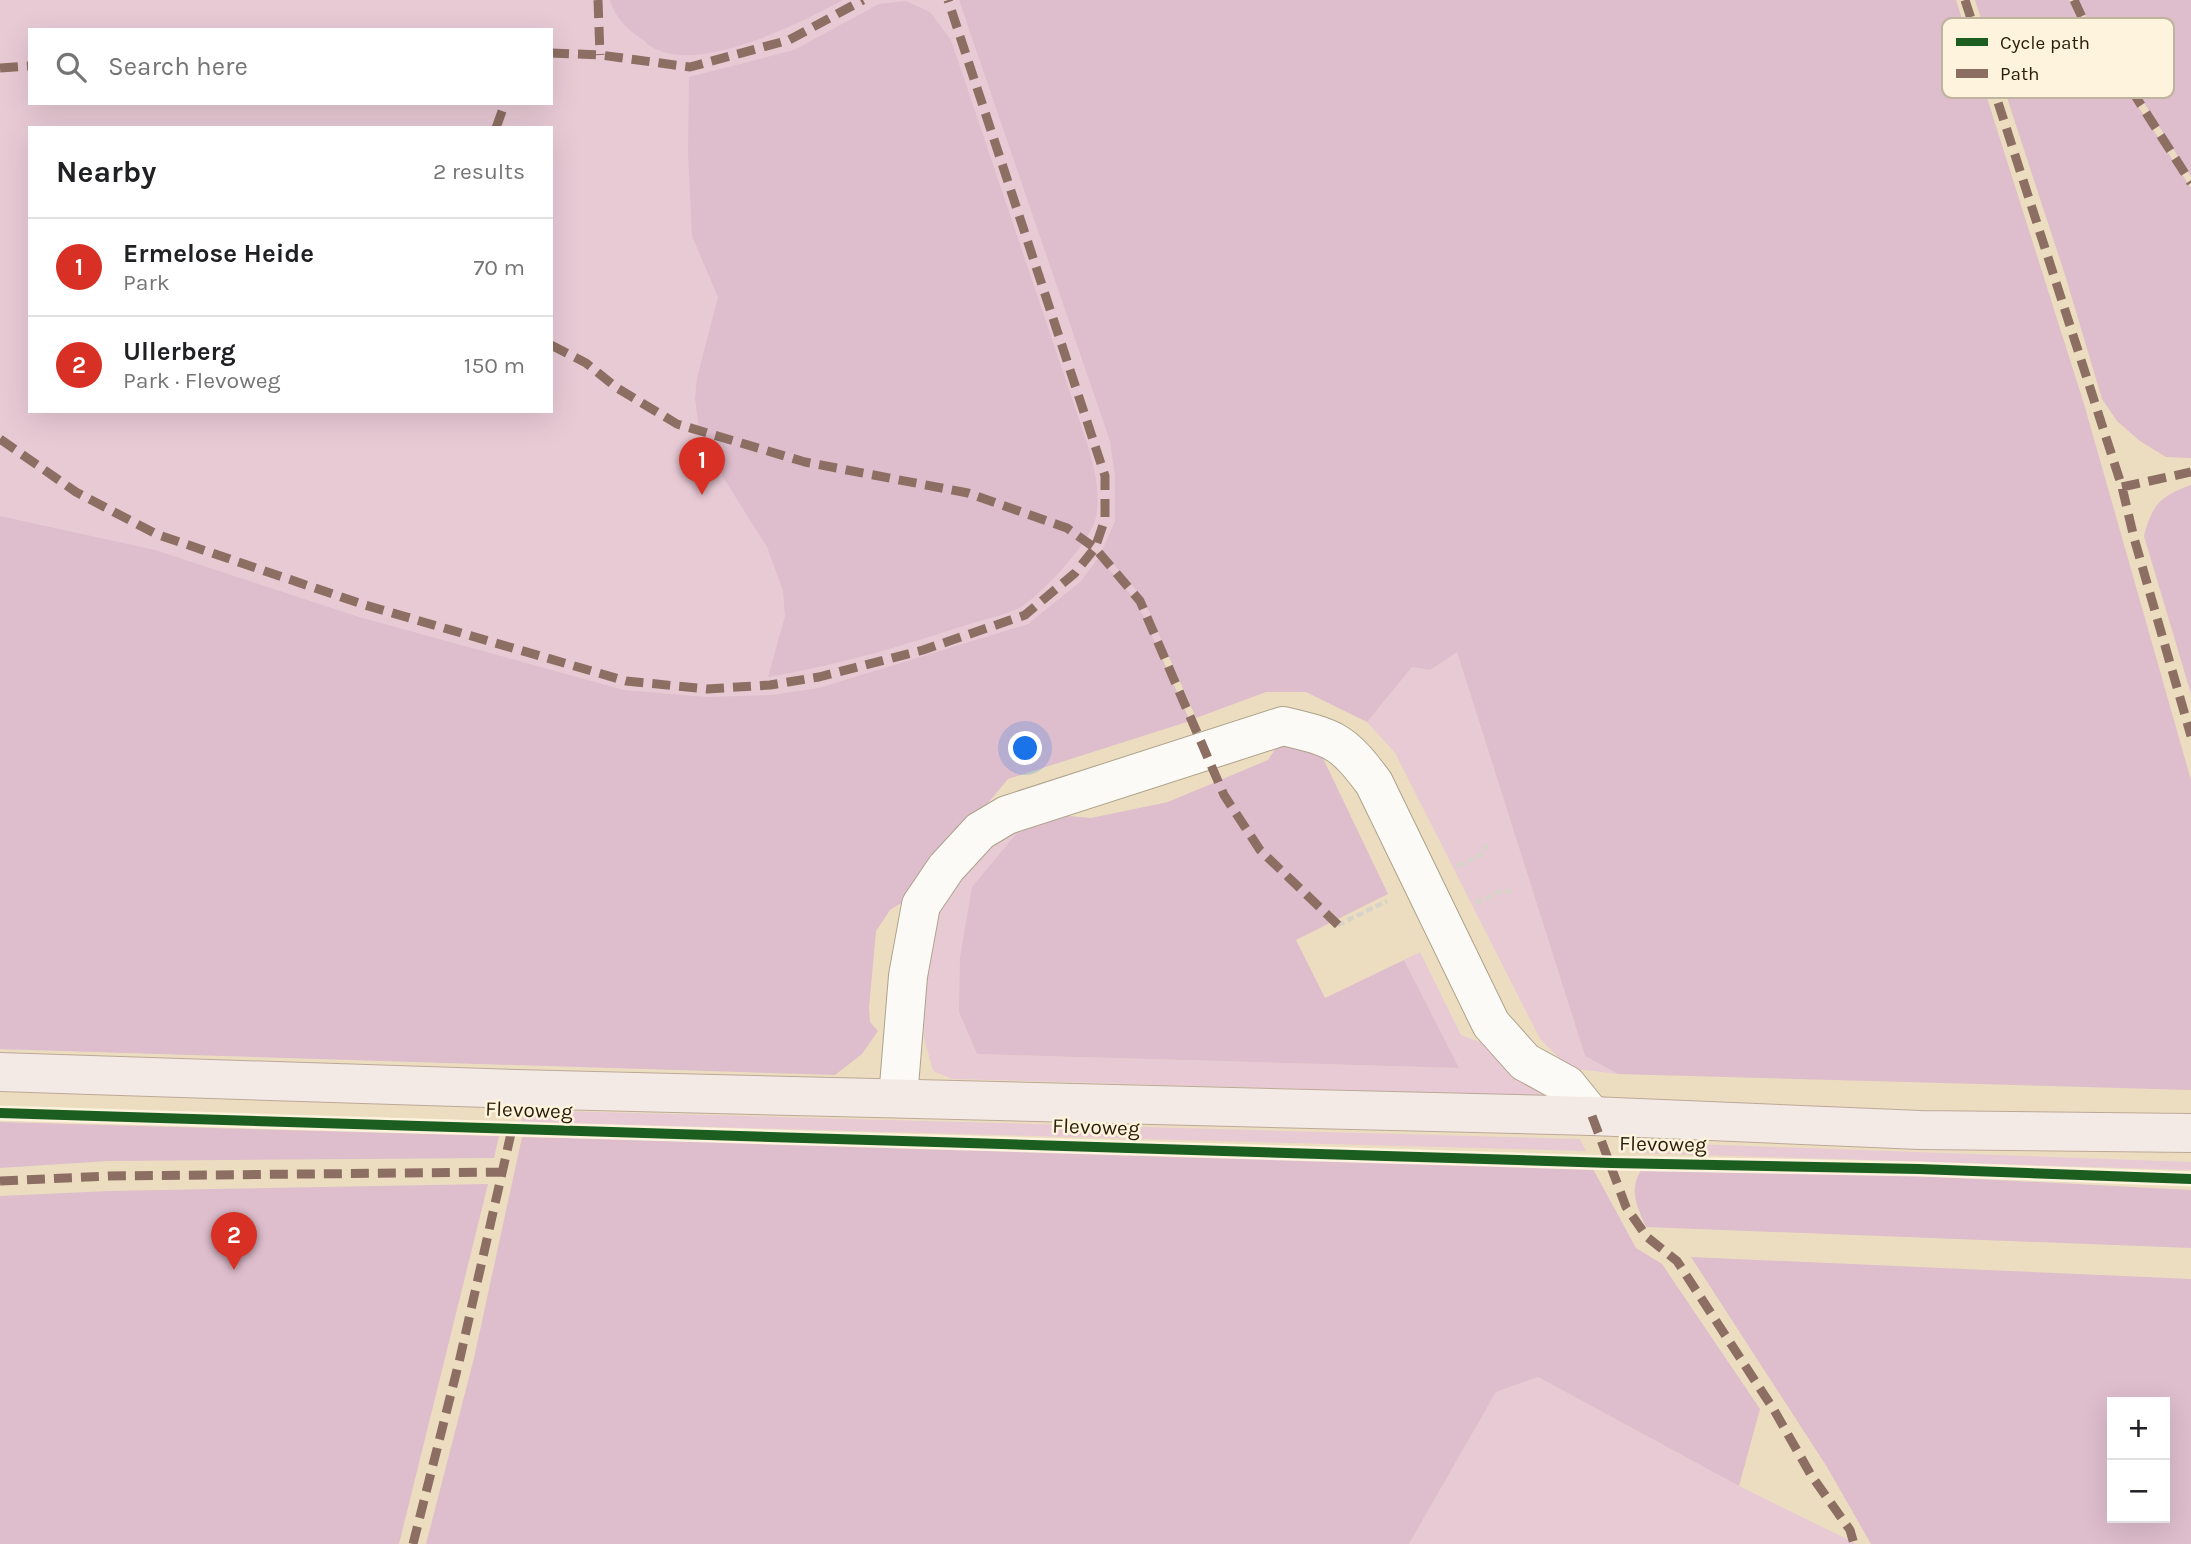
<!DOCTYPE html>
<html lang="en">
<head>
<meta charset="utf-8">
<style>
  body { margin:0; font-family:Karla,sans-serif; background:#f2f2f2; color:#202124 }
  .controls { position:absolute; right:21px; bottom:21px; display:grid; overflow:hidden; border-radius:0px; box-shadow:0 7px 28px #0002 }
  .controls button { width:63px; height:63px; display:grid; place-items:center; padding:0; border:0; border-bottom:2px solid #e0e0e0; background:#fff; color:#202124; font:35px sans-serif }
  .you { position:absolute; left:1026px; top:749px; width:24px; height:24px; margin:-18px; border:5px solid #fff; border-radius:50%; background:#1a73e8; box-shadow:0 0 0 10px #1a73e833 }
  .badge { display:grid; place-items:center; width:46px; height:46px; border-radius:50%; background:#d93025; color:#fff; font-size:23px; font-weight:700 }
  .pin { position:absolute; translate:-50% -58px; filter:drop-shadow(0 2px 4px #0008) }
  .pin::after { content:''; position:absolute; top:37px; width:24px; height:21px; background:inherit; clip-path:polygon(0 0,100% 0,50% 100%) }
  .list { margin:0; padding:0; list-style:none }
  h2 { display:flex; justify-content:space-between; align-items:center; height:91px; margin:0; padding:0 28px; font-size:30px }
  h2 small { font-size:23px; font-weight:400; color:#757577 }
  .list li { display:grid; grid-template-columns:46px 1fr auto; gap:21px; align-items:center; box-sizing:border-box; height:98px; padding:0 28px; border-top:2px solid #e0e0e0 }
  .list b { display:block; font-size:26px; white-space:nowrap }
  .list p { margin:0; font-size:23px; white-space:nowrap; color:#757577 }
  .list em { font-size:23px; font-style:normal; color:#757577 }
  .icon { flex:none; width:38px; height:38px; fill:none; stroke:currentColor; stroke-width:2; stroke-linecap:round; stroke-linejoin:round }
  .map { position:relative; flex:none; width:2191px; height:1544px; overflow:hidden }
  .search { position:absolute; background:#fff; box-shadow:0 7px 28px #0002; left:28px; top:28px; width:525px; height:77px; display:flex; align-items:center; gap:18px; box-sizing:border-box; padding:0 24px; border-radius:0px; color:#757577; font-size:26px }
  .panel { position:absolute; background:#fff; box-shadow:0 7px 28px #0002; left:28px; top:126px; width:525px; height:287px; border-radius:0px }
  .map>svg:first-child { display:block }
  .green { fill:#e8cad5; fill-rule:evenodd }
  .forest { fill:#debdcc; fill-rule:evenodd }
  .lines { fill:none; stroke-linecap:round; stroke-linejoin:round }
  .minor-casing { stroke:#ada28b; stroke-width:40 }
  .major-casing { stroke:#bca898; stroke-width:40 }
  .path { stroke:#d8d3c9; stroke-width:4.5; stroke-dasharray:7 3.5; stroke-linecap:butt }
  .minor { stroke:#fcfaf6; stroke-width:38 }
  .major { stroke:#f4eae5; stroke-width:38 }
  .quiet { stroke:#8d6e63; stroke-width:9; stroke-dasharray:18 9; stroke-linecap:butt }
  .cycleway-casing { stroke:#fef3dd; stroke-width:15 }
  .cycleway { stroke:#1b5e20; stroke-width:10 }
  .labels { text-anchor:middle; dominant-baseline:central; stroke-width:5; stroke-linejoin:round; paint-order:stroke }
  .street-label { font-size:21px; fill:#281e08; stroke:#fef3dd }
  .key { fill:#fef3dd; stroke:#beb39d; stroke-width:2 }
  .key-label { font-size:19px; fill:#281e08 }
</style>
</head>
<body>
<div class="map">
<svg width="2191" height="1544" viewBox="0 0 2191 1544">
  <rect width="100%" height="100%" fill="#ecddc0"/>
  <!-- green -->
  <path class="green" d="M0,0h1260l170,579 -706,206 -207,279 -517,-15zM30,30h521v73h-521zM30,128h521v283h-521z
    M1457,652l128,404 33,18 -49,-6 -29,-29 -145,-286 -28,-31 45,-55 18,3z
    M1022,827l-63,184 18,43 481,14 -54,-108 16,-8 41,83 30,11 70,50 -609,-17 -19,-8 -9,-33 1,-61 10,-63 51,-72z
    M524,1110l1056,29 6,12 -1065,-29z
    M1638,1142l553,20v8l-555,-17z
    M1538,1377l201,109 118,58h-448l87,-152z"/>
  <!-- forest -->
  <path class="forest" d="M610,0h233c-43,23 -137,71 -185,50 -7,-2 -13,-9 -18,-12 -13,-9 -26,-22 -30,-38z
    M959,0h997l128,404 107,376v310l-573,-16 -33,-18 -128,-404 -27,18 -18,-3 -45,55 -61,-30h-40l-70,26 -53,-120 -41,-47 13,-30v-45l-5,-35z
    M1975,0h94l22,44 17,16 83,128v270l-25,-1 -26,-16 -23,-20 -15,-22 -36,-121z
    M2078,0h113v177l-77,-122 -18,-17z
    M906,1l24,11 21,28 136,403c7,24 15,53 8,78 -8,24 -54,75 -76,87 -17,8 -38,12 -56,18 -64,21 -128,40 -195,51l17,-61 -2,-25 -16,-44 -44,-70 -24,-47 -4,-32 2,-20 21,-81 -26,-61 -4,-83 1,-76 105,-27 85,-46z
    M2191,485v209l-47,-158c8,-31 16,-40 47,-51z
    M0,516l155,34 204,67 265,73 83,7 64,-2 48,-7 209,-64 52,-42 19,-25 38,45 53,119 -182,58 -99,119 -19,12 -14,21 -7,77 1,14 8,9 -16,23 -27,21 -835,-26z
    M1283,737l38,17 67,140 -92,46 29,58 79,-38 55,108 -482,-14 -18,-42 1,-55 12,-70 50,-60 35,-12 34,3 77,-16 100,-42z
    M0,1122l69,2 430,12 -5,22 -386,3 -108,7z
    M522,1137l356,8 715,24 43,79 26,16 98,145 -21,77 -201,-109 -42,15 -87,152h-983l48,-186z
    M1642,1169l277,7 272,14v58l-545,-21c-9,-20 -18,-38 -4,-58z
    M488,1184l-89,360h-399v-348l109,-5z
    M1691,1257l500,22v265h-320l-44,-77zM2112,1402h53v116h-53z"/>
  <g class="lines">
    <defs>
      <path id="minor" d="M898,1098l10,-122 13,-71 25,-37 34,-37 27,-16 276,-89c51,12 59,14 91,57l117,241 34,38 42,23 25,31"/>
      <path id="major" d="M0,1072l515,17 1077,27 328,14 271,3"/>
    </defs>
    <!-- minor casing -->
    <use href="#minor" class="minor-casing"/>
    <!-- major casing -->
    <use href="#major" class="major-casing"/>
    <!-- path -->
    <path class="path" d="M1458,866l22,-11 8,-10
      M1476,903l22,-11 13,-1
      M1338,925l49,-24"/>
    <!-- minor -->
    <use href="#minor" class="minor"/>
    <!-- major -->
    <use href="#major" class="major"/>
    <!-- quiet -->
    <path class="quiet" d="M598,0l2,55
      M1965,0l157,487 12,51 57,198
      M2074,0l19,41 18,17 80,125
      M551,53l49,2 90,12 99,-27 74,-40
      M0,68l30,-2
      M496,128l9,-25
      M551,345l35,18 31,25 60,36 128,38 163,31 99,35 28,20 45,53 84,194 36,55 78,75
      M0,439l76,53 80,42 209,71 261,76 81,8 63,-4 49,-8 104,-27 102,-35 50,-42 20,-25 10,-29v-43l-157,-476
      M2122,487l69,-15
      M1592,1116l34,91 21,30 30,24 97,149 37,65 39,55 4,14
      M0,1181l108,-5 396,-4
      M413,1544l47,-186 52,-229"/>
    <defs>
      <path id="cycleway" d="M0,1113l1611,50 308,6 272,10"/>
    </defs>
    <!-- cycleway casing -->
    <use href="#cycleway" class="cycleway-casing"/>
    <!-- cycleway -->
    <use href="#cycleway" class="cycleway"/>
  </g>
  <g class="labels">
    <!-- street labels -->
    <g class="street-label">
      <text transform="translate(529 1110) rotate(2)">Flevoweg</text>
      <text transform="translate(1096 1127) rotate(2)">Flevoweg</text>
      <text transform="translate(1663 1144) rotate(1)">Flevoweg</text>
    </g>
  </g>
  <!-- legend -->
  <rect x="1942" y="18" width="232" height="80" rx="10" class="key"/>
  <rect x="1956" y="38" width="32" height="8" fill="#1b5e20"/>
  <rect x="1956" y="69" width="32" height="9" fill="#8d6e63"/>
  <g class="key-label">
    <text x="2000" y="49">Cycle path</text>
    <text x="2000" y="80">Path</text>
  </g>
</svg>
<div class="controls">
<button>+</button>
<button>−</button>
</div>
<div class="you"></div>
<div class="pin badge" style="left:702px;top:495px">1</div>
<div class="pin badge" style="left:234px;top:1270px">2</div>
<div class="search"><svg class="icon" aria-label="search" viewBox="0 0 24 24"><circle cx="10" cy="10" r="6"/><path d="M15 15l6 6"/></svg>Search here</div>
<section class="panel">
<h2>Nearby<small>2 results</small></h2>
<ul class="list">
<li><span class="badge">1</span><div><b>Ermelose Heide</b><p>Park</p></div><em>70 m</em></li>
<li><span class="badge">2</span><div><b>Ullerberg</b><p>Park · Flevoweg</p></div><em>150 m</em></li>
</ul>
</section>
</div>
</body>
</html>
